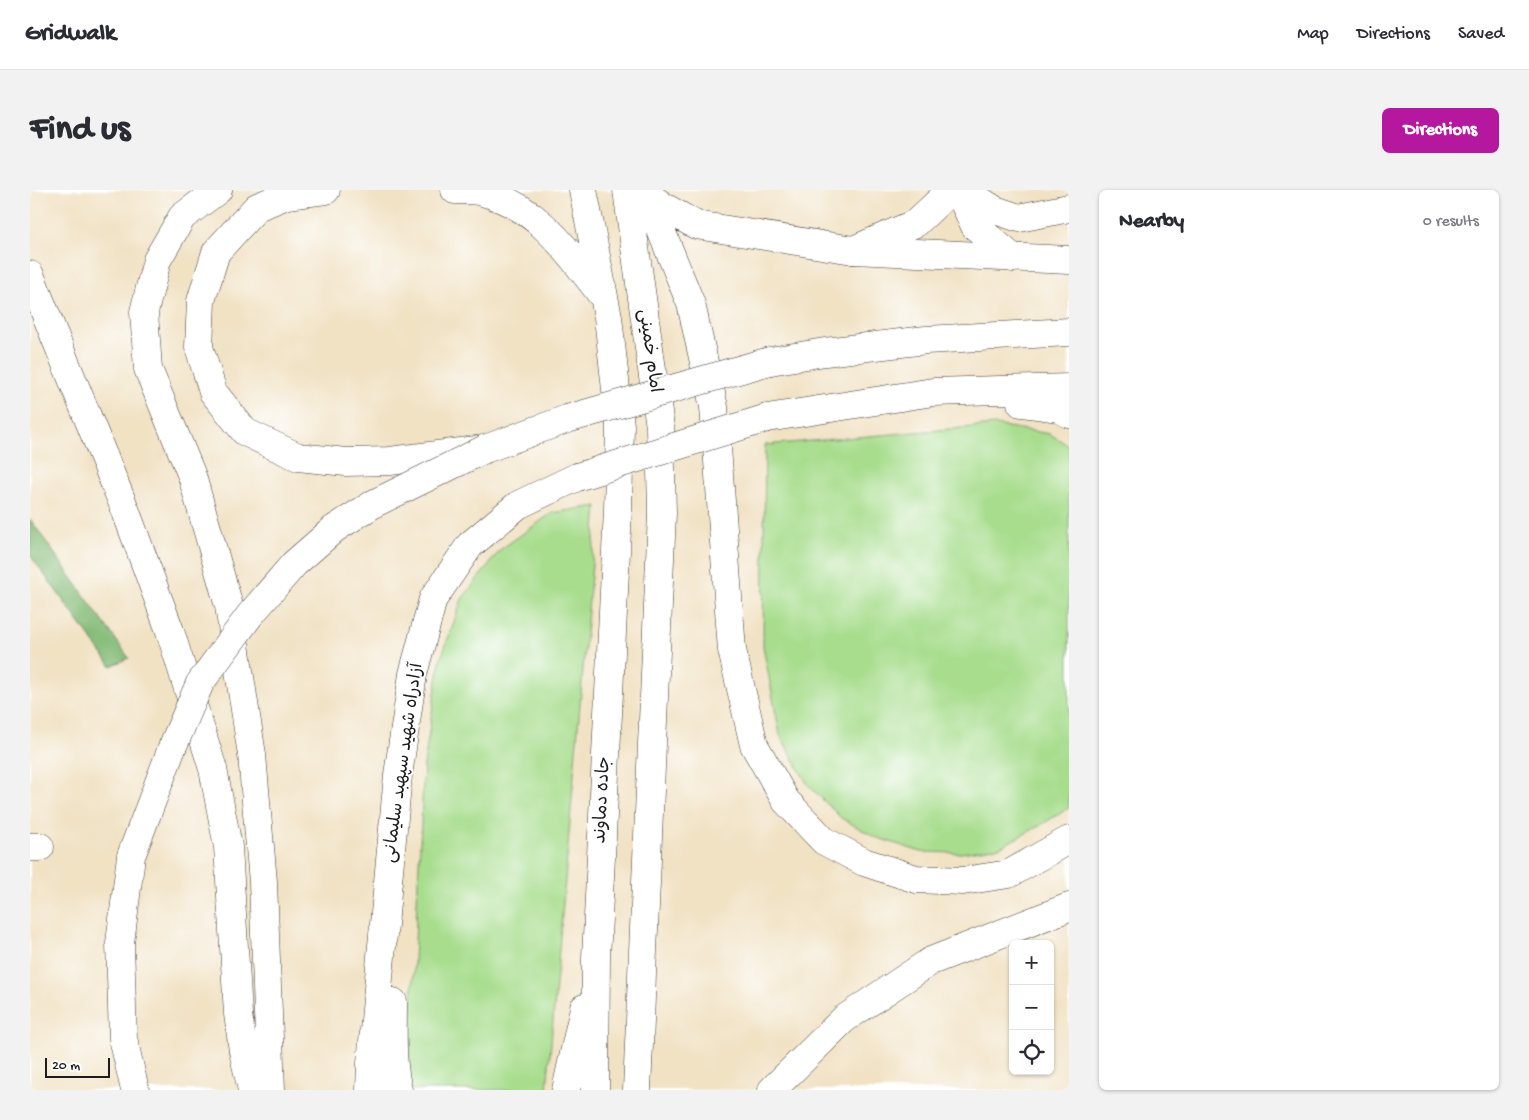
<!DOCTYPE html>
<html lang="en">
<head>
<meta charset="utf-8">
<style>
  body { margin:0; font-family:"Gochi Hand","Playpen Sans Arabic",sans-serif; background:#f2f2f3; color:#2b2b33 }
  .controls { position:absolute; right:15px; bottom:15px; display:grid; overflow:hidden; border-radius:8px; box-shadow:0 1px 4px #0004 }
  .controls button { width:45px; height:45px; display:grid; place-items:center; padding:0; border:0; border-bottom:1px solid #e1e1e2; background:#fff; color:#2b2b33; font:25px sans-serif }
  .scale { position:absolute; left:15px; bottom:12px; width:65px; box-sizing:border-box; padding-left:5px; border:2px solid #1c1c1c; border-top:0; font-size:14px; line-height:18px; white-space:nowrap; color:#1c1c1c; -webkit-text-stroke:4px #fff; paint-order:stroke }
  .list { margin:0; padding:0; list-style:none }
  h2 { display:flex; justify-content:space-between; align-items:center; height:65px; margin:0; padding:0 20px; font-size:21px }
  h2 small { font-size:16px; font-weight:400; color:#7c7c81 }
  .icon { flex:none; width:28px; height:28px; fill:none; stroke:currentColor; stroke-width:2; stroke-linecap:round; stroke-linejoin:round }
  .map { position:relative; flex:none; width:1039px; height:900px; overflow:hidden; border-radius:8px }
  header { display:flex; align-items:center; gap:30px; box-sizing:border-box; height:70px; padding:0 25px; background:#fff; border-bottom:1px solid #e1e1e2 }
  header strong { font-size:24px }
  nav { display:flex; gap:28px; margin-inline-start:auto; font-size:18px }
  .intro { display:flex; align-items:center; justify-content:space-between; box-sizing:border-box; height:120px; padding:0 30px }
  h1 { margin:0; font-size:35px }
  .button { padding:12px 22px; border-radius:8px; background:#b5179e; color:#fff; font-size:18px; font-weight:700 }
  main { display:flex; gap:30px; padding:0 30px }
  aside { flex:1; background:#fff; border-radius:8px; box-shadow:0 1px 4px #0004 }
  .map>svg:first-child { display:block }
  .green { fill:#a7dd8d; stroke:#627c54 }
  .forest { fill:#85bc78; stroke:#506c4a }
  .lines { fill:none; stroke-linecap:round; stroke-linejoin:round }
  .minor-casing { stroke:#3c3a35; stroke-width:29 }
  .major-casing { stroke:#3c3a35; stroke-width:29 }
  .highway-casing { stroke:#3c3a35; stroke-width:29 }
  .minor { stroke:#fff; stroke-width:28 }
  .major { stroke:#fff; stroke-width:28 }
  .highway { stroke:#fff; stroke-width:28 }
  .highway-bridge-casing { stroke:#3c3a35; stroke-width:29; stroke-linecap:butt }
  .highway-bridge { stroke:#fff; stroke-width:28 }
  .labels { text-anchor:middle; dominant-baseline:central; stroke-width:4; stroke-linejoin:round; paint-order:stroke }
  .street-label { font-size:18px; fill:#1c1c1c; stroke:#fff }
</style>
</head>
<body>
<header>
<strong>Gridwalk</strong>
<nav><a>Map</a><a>Directions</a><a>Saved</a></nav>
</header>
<div class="intro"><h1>Find us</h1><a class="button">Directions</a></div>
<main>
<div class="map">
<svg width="1039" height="900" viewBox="0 0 1039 900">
  <rect width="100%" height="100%" fill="#fff"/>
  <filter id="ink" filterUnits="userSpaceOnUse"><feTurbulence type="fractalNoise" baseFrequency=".02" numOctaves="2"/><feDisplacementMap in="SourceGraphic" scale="10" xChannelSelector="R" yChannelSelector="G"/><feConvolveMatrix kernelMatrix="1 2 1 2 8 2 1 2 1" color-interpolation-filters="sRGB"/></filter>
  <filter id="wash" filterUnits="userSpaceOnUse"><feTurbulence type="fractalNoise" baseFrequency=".0096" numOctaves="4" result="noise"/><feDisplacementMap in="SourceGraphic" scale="20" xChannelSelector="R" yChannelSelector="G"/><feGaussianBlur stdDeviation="1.12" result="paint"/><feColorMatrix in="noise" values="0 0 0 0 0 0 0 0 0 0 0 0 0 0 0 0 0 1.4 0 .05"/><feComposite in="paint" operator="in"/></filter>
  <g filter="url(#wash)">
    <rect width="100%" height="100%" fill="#f1e2c4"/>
    <!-- green -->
    <path class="green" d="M966,235l54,9 19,12v362l-30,18 -39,21 -39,6 -40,-1 -46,-15 -34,-19 -33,-33 -28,-50 -17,-89 2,-201z
      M567,316l-50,584h-136l-3,-11 16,-314 16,-104 22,-62 39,-50 51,-36z"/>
    <!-- forest -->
    <path class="forest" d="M0,329l99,139 -18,8 -81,-111z"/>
  </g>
  <g filter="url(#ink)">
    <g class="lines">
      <defs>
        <path id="minor" d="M928,0l17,36 38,32
          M933,0l32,20 24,8 50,-10
          M823,60l63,-27 35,-33
          M0,657h10"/>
        <path id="major" d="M0,85l25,62"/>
        <path id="highway" d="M188,0l-36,27 -25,43 -13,52 4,57 44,107 37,130 23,149 11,127 8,208
          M296,0l-39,5 -30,12 -41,45 -15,49 -2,46 14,45 32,40 53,25 48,5 44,-1 95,-12 82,-30
          M425,0c8,0 16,0 24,1 59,15 86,57 122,103
          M553,0l25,127 12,109 -2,84 -22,448 -1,132
          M597,0l33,237 2,86 -25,577
          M604,0l22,28 35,86 23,103 18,243 22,95 32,56 38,40 40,21 52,17 47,2 46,-7 60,-34
          M615,3l19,14 32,18 157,25 216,10
          M25,147l70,172 45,122 43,138 15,78 10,167 5,37 9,39
          M740,171l55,-9 101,-12 143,-8
          M991,213l37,5 11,6
          M737,228l166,-26 136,-4
          M363,812c0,29 -2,60 5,88
          M105,900l-12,-52 -3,-95 11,-87 41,-108
          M340,900l1,-27 27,-288 15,-101 20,-75 37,-54 48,-40 59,-28
          M536,900l18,-82
          M742,900l72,-71 87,-58 138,-54"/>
      </defs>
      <!-- minor casing -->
      <use href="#minor" class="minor-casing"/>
      <!-- major casing -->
      <use href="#major" class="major-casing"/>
      <!-- highway casing -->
      <use href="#highway" class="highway-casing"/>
      <!-- minor -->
      <use href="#minor" class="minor"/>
      <!-- major -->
      <use href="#major" class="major"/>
      <!-- highway -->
      <use href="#highway" class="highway"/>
      <defs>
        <path id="highway-bridge" d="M537,229l203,-58
          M547,287l190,-59
          M142,558l28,-65 50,-68 44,-51 40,-35 41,-26 110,-54"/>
      </defs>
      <!-- highway-bridge casing -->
      <use href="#highway-bridge" class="highway-bridge-casing"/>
      <!-- highway-bridge -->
      <use href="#highway-bridge" class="highway-bridge"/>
    </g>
  </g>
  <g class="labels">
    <!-- street labels -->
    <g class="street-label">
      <text transform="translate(619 161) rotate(82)">امام خمینی</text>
      <text transform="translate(374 573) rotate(-82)">آزادراه شهید سپهبد سلیمانی</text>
      <text transform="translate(573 610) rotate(-87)">جاده دماوند</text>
    </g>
  </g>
</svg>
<div class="controls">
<button>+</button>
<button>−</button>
<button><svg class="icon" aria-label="locate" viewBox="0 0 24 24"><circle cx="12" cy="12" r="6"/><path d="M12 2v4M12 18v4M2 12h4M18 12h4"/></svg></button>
</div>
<div class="scale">20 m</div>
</div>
<aside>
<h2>Nearby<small>0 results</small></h2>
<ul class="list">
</ul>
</aside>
</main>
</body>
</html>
